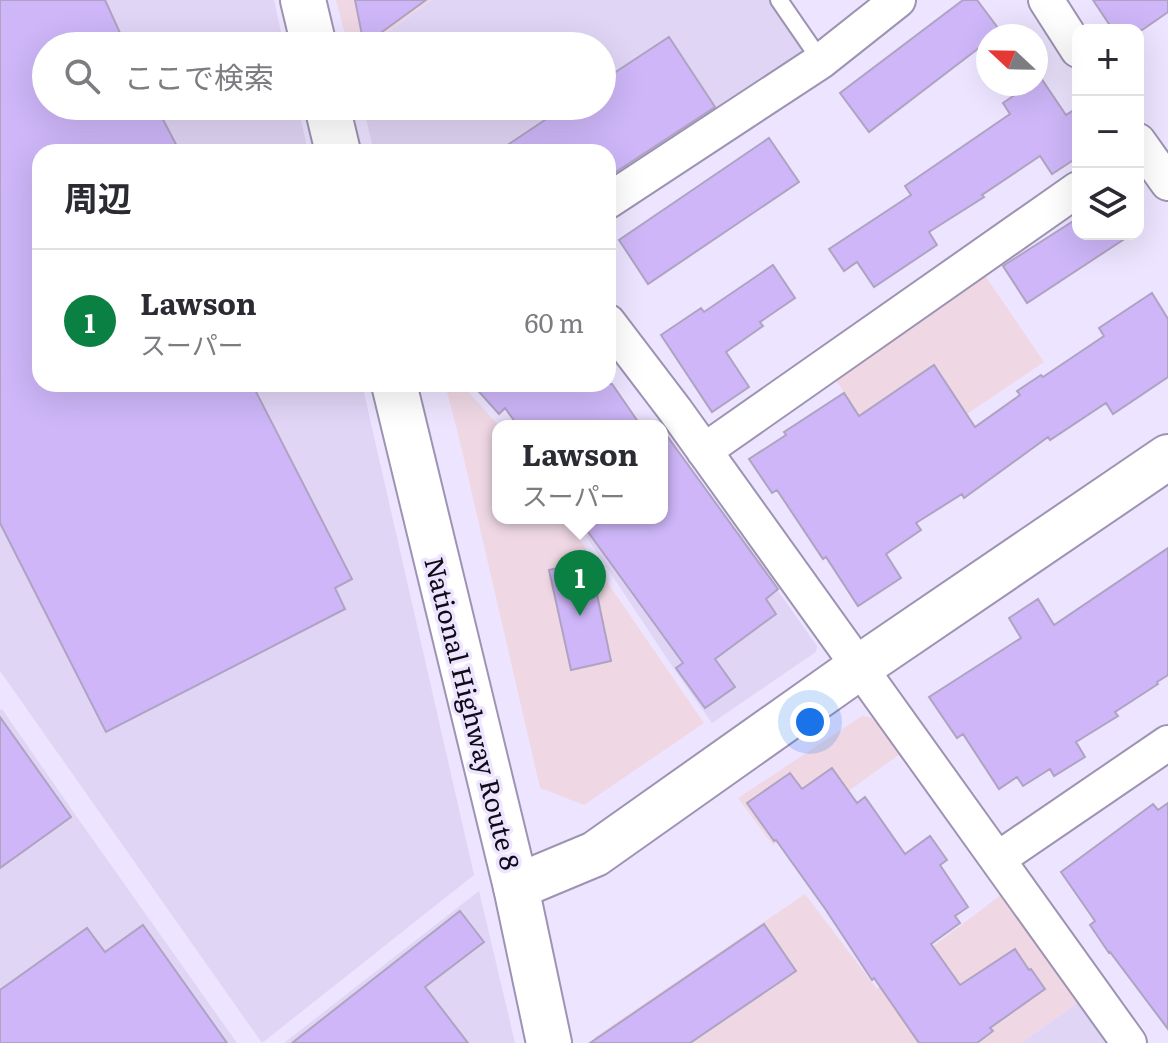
<!DOCTYPE html>
<html lang="ja">
<head>
<meta charset="utf-8">
<style>
  body { margin:0; font-family:Literata,"Noto Sans JP",serif; background:#f2f2f3; color:#2b2b33 }
  .controls { position:absolute; right:24px; top:24px; display:grid; overflow:hidden; border-radius:16px; box-shadow:0 8px 32px #0002 }
  .controls button { width:72px; height:72px; display:grid; place-items:center; padding:0; border:0; border-bottom:2px solid #e1e1e2; background:#fff; color:#2b2b33; font:40px sans-serif }
  .compass { position:absolute; left:976px; top:24px; width:72px; height:72px; border-radius:50%; background:#fff; box-shadow:0 8px 32px #0002; rotate:292deg }
  .you { position:absolute; left:810px; top:722px; width:28px; height:28px; margin:-20px; border:6px solid #fff; border-radius:50%; background:#1a73e8; box-shadow:0 0 0 12px #1a73e833 }
  .badge { display:grid; place-items:center; width:52px; height:52px; border-radius:50%; background:#0b8043; color:#fff; font-size:26px; font-weight:700 }
  .pin { position:absolute; translate:-50% -66px; filter:drop-shadow(0 2px 4px #0008) }
  .pin::after { content:''; position:absolute; top:42px; width:28px; height:24px; background:inherit; clip-path:polygon(0 0,100% 0,50% 100%) }
  .popup { position:absolute; left:492px; top:420px; width:176px; height:104px; box-sizing:border-box; display:grid; place-content:center; border-radius:16px; background:#fff; filter:drop-shadow(0 2px 6px #0005); font-size:26px; white-space:nowrap; color:#7c7c81 }
  .popup b { font-size:30px; color:#2b2b33 }
  .popup::after { content:''; position:absolute; left:50%; top:100%; margin-left:-16px; border:16px solid transparent; border-top-color:#fff }
  .list { margin:0; padding:0; list-style:none }
  h2 { display:flex; justify-content:space-between; align-items:center; height:104px; margin:0; padding:0 32px; font-size:34px }
  h2 small { font-size:26px; font-weight:400; color:#7c7c81 }
  .list li { display:grid; grid-template-columns:52px 1fr auto; gap:24px; align-items:center; box-sizing:border-box; height:144px; padding:0 32px; border-top:2px solid #e1e1e2 }
  .list b { display:block; font-size:30px; white-space:nowrap }
  .list p { margin:0; font-size:26px; white-space:nowrap; color:#7c7c81 }
  .list em { font-size:26px; font-style:normal; color:#7c7c81 }
  .icon { flex:none; width:44px; height:44px; fill:none; stroke:currentColor; stroke-width:2; stroke-linecap:round; stroke-linejoin:round }
  .map { position:relative; flex:none; width:1168px; height:1043px; overflow:hidden }
  .search { position:absolute; background:#fff; box-shadow:0 8px 32px #0002; left:32px; top:32px; width:584px; height:88px; display:flex; align-items:center; gap:20px; box-sizing:border-box; padding:0 28px; border-radius:44px; color:#7c7c81; font-size:30px }
  .panel { position:absolute; background:#fff; box-shadow:0 8px 32px #0002; left:32px; top:144px; width:584px; height:248px; border-radius:24px }
  .map>svg:first-child { display:block }
  .commercial { fill:#efd8e4 }
  .built { fill:#e0d5f5 }
  .building { fill:#ceb6f8; stroke:#aea3c2; stroke-width:2 }
  .lines { fill:none; stroke-linecap:round; stroke-linejoin:round }
  .lane-casing { stroke:#9d93b2; stroke-width:20 }
  .street-casing { stroke:#9d93b2; stroke-width:38 }
  .secondary-casing { stroke:#9d93b2; stroke-width:48 }
  .highway-casing { stroke:#9d93b2; stroke-width:48 }
  .lane { stroke:#fff; stroke-width:16 }
  .street { stroke:#fff; stroke-width:34 }
  .secondary { stroke:#fff; stroke-width:44 }
  .highway { stroke:#fff; stroke-width:44 }
  .labels { text-anchor:middle; dominant-baseline:central; stroke-width:7; stroke-linejoin:round; paint-order:stroke }
  .street-label { font-size:26px; fill:#100c17; stroke:#ede4ff }
</style>
</head>
<body>
<div class="map">
<svg width="1168" height="1043" viewBox="0 0 1168 1043">
  <rect width="100%" height="100%" fill="#ede4ff"/>
  <!-- commercial -->
  <path class="commercial" d="M336,0h96l-63,46h-21z
    M984,274l60,88 -151,102 -60,-88z
    M445,384h16l38,42 -1,92h70l24,42 112,163 -120,82 -44,-17 -80,-346z
    M862,716l13,2 25,36 -127,91 -35,-47z
    M805,894l72,95 125,-95 77,108 -58,41h-425l-1,-6z"/>
  <!-- built -->
  <path class="built" d="M0,0h274l10,46h-238v60h252l10,46h-268v232h322l112,491 -212,168 -262,-372z
    M432,0h339l35,51 -198,132v-31h-234l-11,-46h239v-60h-233z
    M674,444l143,202 -1,6 -104,71 -38,-54 -100,-151h88v-65z
    M2,709l77,111 158,223h-237v-333z
    M479,891l36,152h-231z
    M1079,1002l29,41h-87z"/>
  <!-- building -->
  <path class="building" d="M0,0h105l21,46h-80v60h110l24,46h-140v232h212l100,195 -17,9 10,21 -239,123 -106,-209z
    M355,0h71l-62,45z
    M963,0h14l24,32 -6,4h-7v5l-119,91 -29,-39z
    M1093,0h75v12l-26,18h-29z
    M669,37l46,70 -107,70v-25h-111l69,-46h36v-25z
    M1041,78l25,37 12,-8v50l-26,17 -12,-18 -58,39 2,2 -55,35 8,13 -63,42 -17,-25 -13,9 -15,-22 82,-54 -6,-9 105,-72 -7,-11 28,-19h5v-3z
    M769,138l30,44 -151,102 -29,-44z
    M1078,218v16h54l-105,69 -24,-37z
    M773,265l22,33 -35,24 3,4 -37,26 23,35 -37,25 -51,-77 40,-27 3,4z
    M1152,293l16,26v58l-55,37 -7,-11 -56,37 -2,-3 -84,61 -2,-4 -46,29 5,7 -35,24 15,24 -43,28 -32,-49 -3,2 -46,-69 -5,3 -23,-34 37,-24 -2,-3 60,-39 15,23 75,-51 41,62 45,-32 -3,-4 24,-16 2,2 61,-41 -5,-8z
    M472,384h140l29,42h-123l-13,-18 -6,6z
    M662,429l116,160 -12,10 10,15 -61,45 20,28 -30,21 -29,-40 7,-5 -105,-145h84z
    M1168,548v127l-11,7 1,2 -43,28 3,4 -42,26 9,15 -31,19 -4,-7 -27,17 -6,-9 -18,12 -36,-55 -6,4 -28,-41 92,-59 -12,-20 29,-19 16,26z
    M590,561l21,100 -40,9 -22,-100z
    M0,717l71,100 -71,51z
    M832,768l25,35 8,-6 40,57 25,-18 17,24 -7,5 28,42 -13,9 5,7 -29,21 29,41 55,-36 14,21 2,-1 14,20 -55,39 3,3 -16,12h-58l-45,-65 -2,2 -46,-70 -50,-70 -2,1 -27,-38 43,-30 12,16z
    M1168,803v226l-58,-77 -1,1 -19,-28 5,-4 -34,-49 92,-68 5,6z
    M460,911l24,31 -59,45 43,56h-176z
    M764,924l32,47 -106,72h-100z
    M143,925l84,118h-227v-53l87,-62 18,24z"/>
  <g class="lines">
    <defs>
      <path id="lane" d="M779,0l42,61"/>
      <path id="street" d="M1046,0l32,50
        M1138,141l30,42
        M608,201l213,-140 77,-61
        M608,322l67,88 454,633
        M704,451l374,-262
        M998,859l170,-116"/>
      <path id="secondary" d="M516,887l79,-33 263,-186 310,-211"/>
      <path id="highway" d="M303,0l11,46
        M327,106l11,46
        M394,384l122,503 33,156"/>
    </defs>
    <!-- lane casing -->
    <use href="#lane" class="lane-casing"/>
    <!-- street casing -->
    <use href="#street" class="street-casing"/>
    <!-- secondary casing -->
    <use href="#secondary" class="secondary-casing"/>
    <!-- highway casing -->
    <use href="#highway" class="highway-casing"/>
    <!-- lane -->
    <use href="#lane" class="lane"/>
    <!-- street -->
    <use href="#street" class="street"/>
    <!-- secondary -->
    <use href="#secondary" class="secondary"/>
    <!-- highway -->
    <use href="#highway" class="highway"/>
  </g>
  <g class="labels">
    <!-- street labels -->
    <g class="street-label">
      <text transform="translate(474 713) rotate(76)">National Highway Route 8</text>
    </g>
  </g>
</svg>
<div class="controls">
<button>+</button>
<button>−</button>
<button><svg class="icon" aria-label="layers" viewBox="0 0 24 24"><path d="M12 4l9 5-9 5-9-5zM3 14l9 5 9-5"/></svg></button>
</div>
<svg class="compass" viewBox="-18 -18 36 36"><path d="M0-13l5 13h-10z" fill="#e53935"/><path d="M0 13l5-13h-10z" fill="#7c7c81"/></svg>
<div class="you"></div>
<div class="pin badge" style="left:580px;top:616px">1</div>
<div class="popup"><b>Lawson</b>スーパー</div>
<div class="search"><svg class="icon" aria-label="search" viewBox="0 0 24 24"><circle cx="10" cy="10" r="6"/><path d="M15 15l6 6"/></svg>ここで検索</div>
<section class="panel">
<h2>周辺<small></small></h2>
<ul class="list">
<li><span class="badge">1</span><div><b>Lawson</b><p>スーパー</p></div><em>60 m</em></li>
</ul>
</section>
</div>
</body>
</html>
